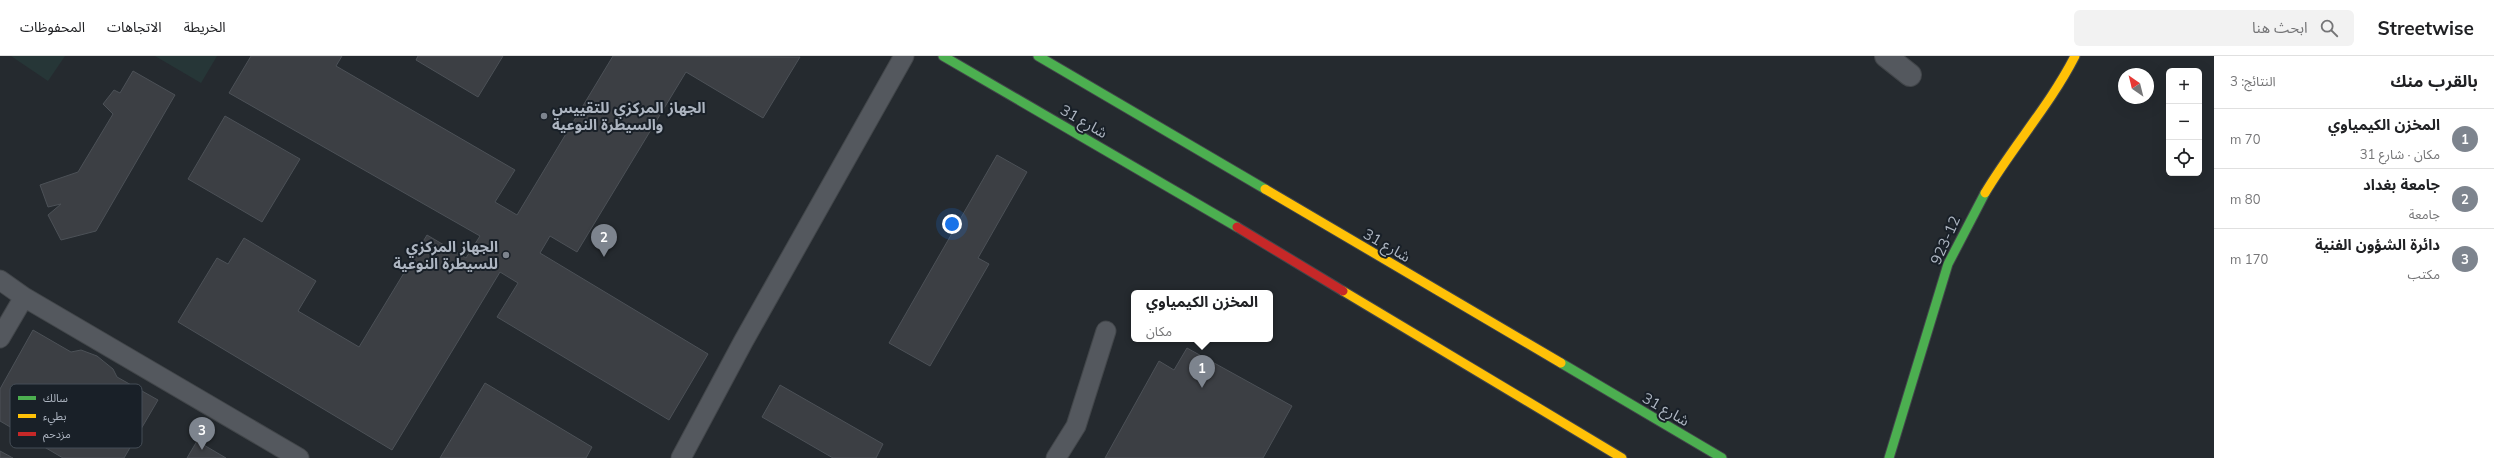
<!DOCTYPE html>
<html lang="ar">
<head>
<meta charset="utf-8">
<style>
  body { margin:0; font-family:Mulish,"Noto Sans Arabic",sans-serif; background:#f2f2f2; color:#202124; direction:rtl }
  .controls { position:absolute; right:12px; top:12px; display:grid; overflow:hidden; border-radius:6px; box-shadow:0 4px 16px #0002 }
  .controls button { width:36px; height:36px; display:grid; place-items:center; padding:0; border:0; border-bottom:1px solid #e0e0e0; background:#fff; color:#202124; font:20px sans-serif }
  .compass { position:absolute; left:2118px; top:12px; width:36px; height:36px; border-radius:50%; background:#fff; box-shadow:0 4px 16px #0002; rotate:325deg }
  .you { position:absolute; left:952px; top:168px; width:14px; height:14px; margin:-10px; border:3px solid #fff; border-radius:50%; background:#1a73e8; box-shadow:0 0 0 6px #1a73e833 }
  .badge { display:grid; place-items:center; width:26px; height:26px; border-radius:50%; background:#7d848e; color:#fff; font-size:13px; font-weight:700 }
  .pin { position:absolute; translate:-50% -33px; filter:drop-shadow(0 1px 2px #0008) }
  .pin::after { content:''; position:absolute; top:21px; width:14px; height:12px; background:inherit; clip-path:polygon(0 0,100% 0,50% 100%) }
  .popup { position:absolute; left:1131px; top:234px; width:142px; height:52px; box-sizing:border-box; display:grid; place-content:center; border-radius:6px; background:#fff; filter:drop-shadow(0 1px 3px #0005); font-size:13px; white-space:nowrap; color:#757577 }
  .popup b { font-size:15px; color:#202124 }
  .popup::after { content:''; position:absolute; left:50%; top:100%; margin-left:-8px; border:8px solid transparent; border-top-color:#fff }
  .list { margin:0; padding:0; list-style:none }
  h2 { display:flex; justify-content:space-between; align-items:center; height:52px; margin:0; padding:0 16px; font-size:17px }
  h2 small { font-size:13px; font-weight:400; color:#757577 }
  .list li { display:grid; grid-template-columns:26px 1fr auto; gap:12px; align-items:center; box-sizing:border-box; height:60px; padding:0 16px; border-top:1px solid #e0e0e0 }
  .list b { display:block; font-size:15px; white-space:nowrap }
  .list p { margin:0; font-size:13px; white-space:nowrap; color:#757577 }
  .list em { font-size:13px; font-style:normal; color:#757577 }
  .icon { flex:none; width:22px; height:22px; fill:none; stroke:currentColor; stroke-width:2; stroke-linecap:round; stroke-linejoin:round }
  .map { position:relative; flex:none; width:2214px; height:402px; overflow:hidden; direction:ltr }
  header { display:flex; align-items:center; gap:24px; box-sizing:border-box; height:56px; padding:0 20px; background:#fff; border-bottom:1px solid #e0e0e0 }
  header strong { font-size:19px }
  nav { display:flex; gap:22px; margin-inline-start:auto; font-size:14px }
  .search { width:280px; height:36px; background:#f2f2f2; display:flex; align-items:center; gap:10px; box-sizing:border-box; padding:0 14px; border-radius:6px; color:#757577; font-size:15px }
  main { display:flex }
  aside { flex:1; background:#fff }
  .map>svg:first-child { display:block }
  .green { fill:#263637 }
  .building { fill:#3c3f44; stroke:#4c5157 }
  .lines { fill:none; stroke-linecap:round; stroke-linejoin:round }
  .lane-casing { stroke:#42464a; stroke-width:21 }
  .street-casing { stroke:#42464a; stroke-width:24 }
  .fast-casing { stroke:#42464a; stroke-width:11 }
  .slow-casing { stroke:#42464a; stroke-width:11 }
  .jam-casing { stroke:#42464a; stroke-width:11 }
  .lane { stroke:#54585e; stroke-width:19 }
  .street { stroke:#54585e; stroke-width:22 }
  .fast { stroke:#4caf50; stroke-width:9 }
  .slow { stroke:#ffc107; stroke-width:9 }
  .jam { stroke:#c62828; stroke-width:9 }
  .poi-dot { fill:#7d848e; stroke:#192028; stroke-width:1.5 }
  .labels { text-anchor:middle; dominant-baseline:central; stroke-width:4; stroke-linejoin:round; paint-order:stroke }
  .poi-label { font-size:15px; font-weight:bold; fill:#adb5c1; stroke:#192028; text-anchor:start }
  .street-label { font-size:15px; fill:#adb5c1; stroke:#192028 }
  .key { fill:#192028; stroke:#454d56; stroke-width:1 }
  .key-label { font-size:11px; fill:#adb5c1 }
</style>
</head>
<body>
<header>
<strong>Streetwise</strong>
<div class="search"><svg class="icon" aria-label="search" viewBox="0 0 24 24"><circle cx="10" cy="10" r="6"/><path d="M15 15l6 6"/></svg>ابحث هنا</div>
<nav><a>الخريطة</a><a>الاتجاهات</a><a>المحفوظات</a></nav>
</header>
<main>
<aside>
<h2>بالقرب منك<small>النتائج: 3</small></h2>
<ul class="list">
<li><span class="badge">1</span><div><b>المخزن الكيمياوي</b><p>مكان · شارع 31</p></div><em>70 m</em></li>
<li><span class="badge">2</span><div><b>جامعة بغداد</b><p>جامعة</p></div><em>80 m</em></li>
<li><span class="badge">3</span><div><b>دائرة الشؤون الفنية</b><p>مكتب</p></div><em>170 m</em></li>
</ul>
</aside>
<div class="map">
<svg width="2214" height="402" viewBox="0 0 2214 402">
  <rect width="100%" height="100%" fill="#252a2f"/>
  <!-- green -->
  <path class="green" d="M11,0h54l-17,25z
    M155,0h62l-16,27z"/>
  <!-- building -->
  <path class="building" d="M251,0h91l-6,10 179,104 -20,32 22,13 96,-159 187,1 -37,61 -77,-46 -109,180 -27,-16 -10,17 168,101 -39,66 -172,-103 21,-34 -18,-11 -108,178 -214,-128 39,-64 11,6 16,-26 72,43 -18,30 61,36 68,-112 39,23 14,-22 -251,-143z
    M418,0h85l-25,41 -62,-37z
    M133,15l42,24 -79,136 -35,9 -13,-25 13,-11 -13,3 -8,-22 38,-13 35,-58 -10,-10 11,-14 6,3z
    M225,60l75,43 -38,63 -74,-43z
    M997,99l30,17 -49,86 11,6 -59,102 -41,-23z
    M33,274l38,22 10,-2 16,6 16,13 4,8 41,23 -34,58h-61l-63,-37v-32z
    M1187,292l105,58 -29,52h-158l54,-97 15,9z
    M485,327l107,64 -6,11h-146z
    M780,329l103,59 -7,14h-43l-71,-41z
    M197,385l29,17h-39z
    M0,395l13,7h-13z"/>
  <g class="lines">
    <defs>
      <path id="lane" d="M0,224l24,17
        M0,282l24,-41 275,161
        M681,402l62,-116 161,-286
        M1056,402l20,-32 30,-95"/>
      <path id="street" d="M1886,0l24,19"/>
      <path id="fast" d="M943,0l294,171
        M1038,0l227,133
        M1561,307l161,95
        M1889,402l59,-194 37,-71"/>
      <path id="slow" d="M1265,133l296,174
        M1985,137c28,-47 65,-88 90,-137
        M1343,235l279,167"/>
      <path id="jam" d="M1237,171l106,64"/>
    </defs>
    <!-- lane casing -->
    <use href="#lane" class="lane-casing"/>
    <!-- street casing -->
    <use href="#street" class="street-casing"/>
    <!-- fast casing -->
    <use href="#fast" class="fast-casing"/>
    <!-- slow casing -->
    <use href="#slow" class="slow-casing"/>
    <!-- jam casing -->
    <use href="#jam" class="jam-casing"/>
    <!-- lane -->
    <use href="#lane" class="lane"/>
    <!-- street -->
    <use href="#street" class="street"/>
    <!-- fast -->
    <use href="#fast" class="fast"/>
    <!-- slow -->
    <use href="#slow" class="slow"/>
    <!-- jam -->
    <use href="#jam" class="jam"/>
  </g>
  <!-- markers -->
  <g class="poi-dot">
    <circle cx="544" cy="60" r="4"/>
    <circle cx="506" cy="199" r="4"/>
  </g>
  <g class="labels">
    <!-- poi labels -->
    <g class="poi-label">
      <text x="552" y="51">الجهاز المركزي للتقييس<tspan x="552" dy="17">والسيطرة النوعية</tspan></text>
      <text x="498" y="190" text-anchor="end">الجهاز المركزي<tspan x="498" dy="17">للسيطرة النوعية</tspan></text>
    </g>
    <!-- street labels -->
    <g class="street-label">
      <text transform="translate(1084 65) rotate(30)">شارع 31</text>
      <text transform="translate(1945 184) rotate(-66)">923-12</text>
      <text transform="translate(1387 189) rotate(30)">شارع 31</text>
      <text transform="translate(1666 353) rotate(30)">شارع 31</text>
    </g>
  </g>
  <!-- legend -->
  <rect x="10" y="328" width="132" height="64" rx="6" class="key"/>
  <rect x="18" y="340" width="18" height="4" fill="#4caf50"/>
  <rect x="18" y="358" width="18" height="4" fill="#ffc107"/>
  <rect x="18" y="376" width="18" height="4" fill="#c62828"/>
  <g class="key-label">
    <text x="43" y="346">سالك</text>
    <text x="43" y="364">بطيء</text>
    <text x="43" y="382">مزدحم</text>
  </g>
</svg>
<div class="controls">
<button>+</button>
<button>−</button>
<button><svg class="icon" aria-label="locate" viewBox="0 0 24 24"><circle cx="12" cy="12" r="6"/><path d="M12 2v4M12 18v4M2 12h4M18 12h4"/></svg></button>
</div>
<svg class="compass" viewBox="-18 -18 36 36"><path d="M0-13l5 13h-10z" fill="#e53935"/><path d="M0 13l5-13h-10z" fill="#757577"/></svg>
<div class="you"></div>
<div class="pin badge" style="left:1202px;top:332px">1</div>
<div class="popup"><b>المخزن الكيمياوي</b>مكان</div>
<div class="pin badge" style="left:604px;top:201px">2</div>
<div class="pin badge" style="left:202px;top:394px">3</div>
</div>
</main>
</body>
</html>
